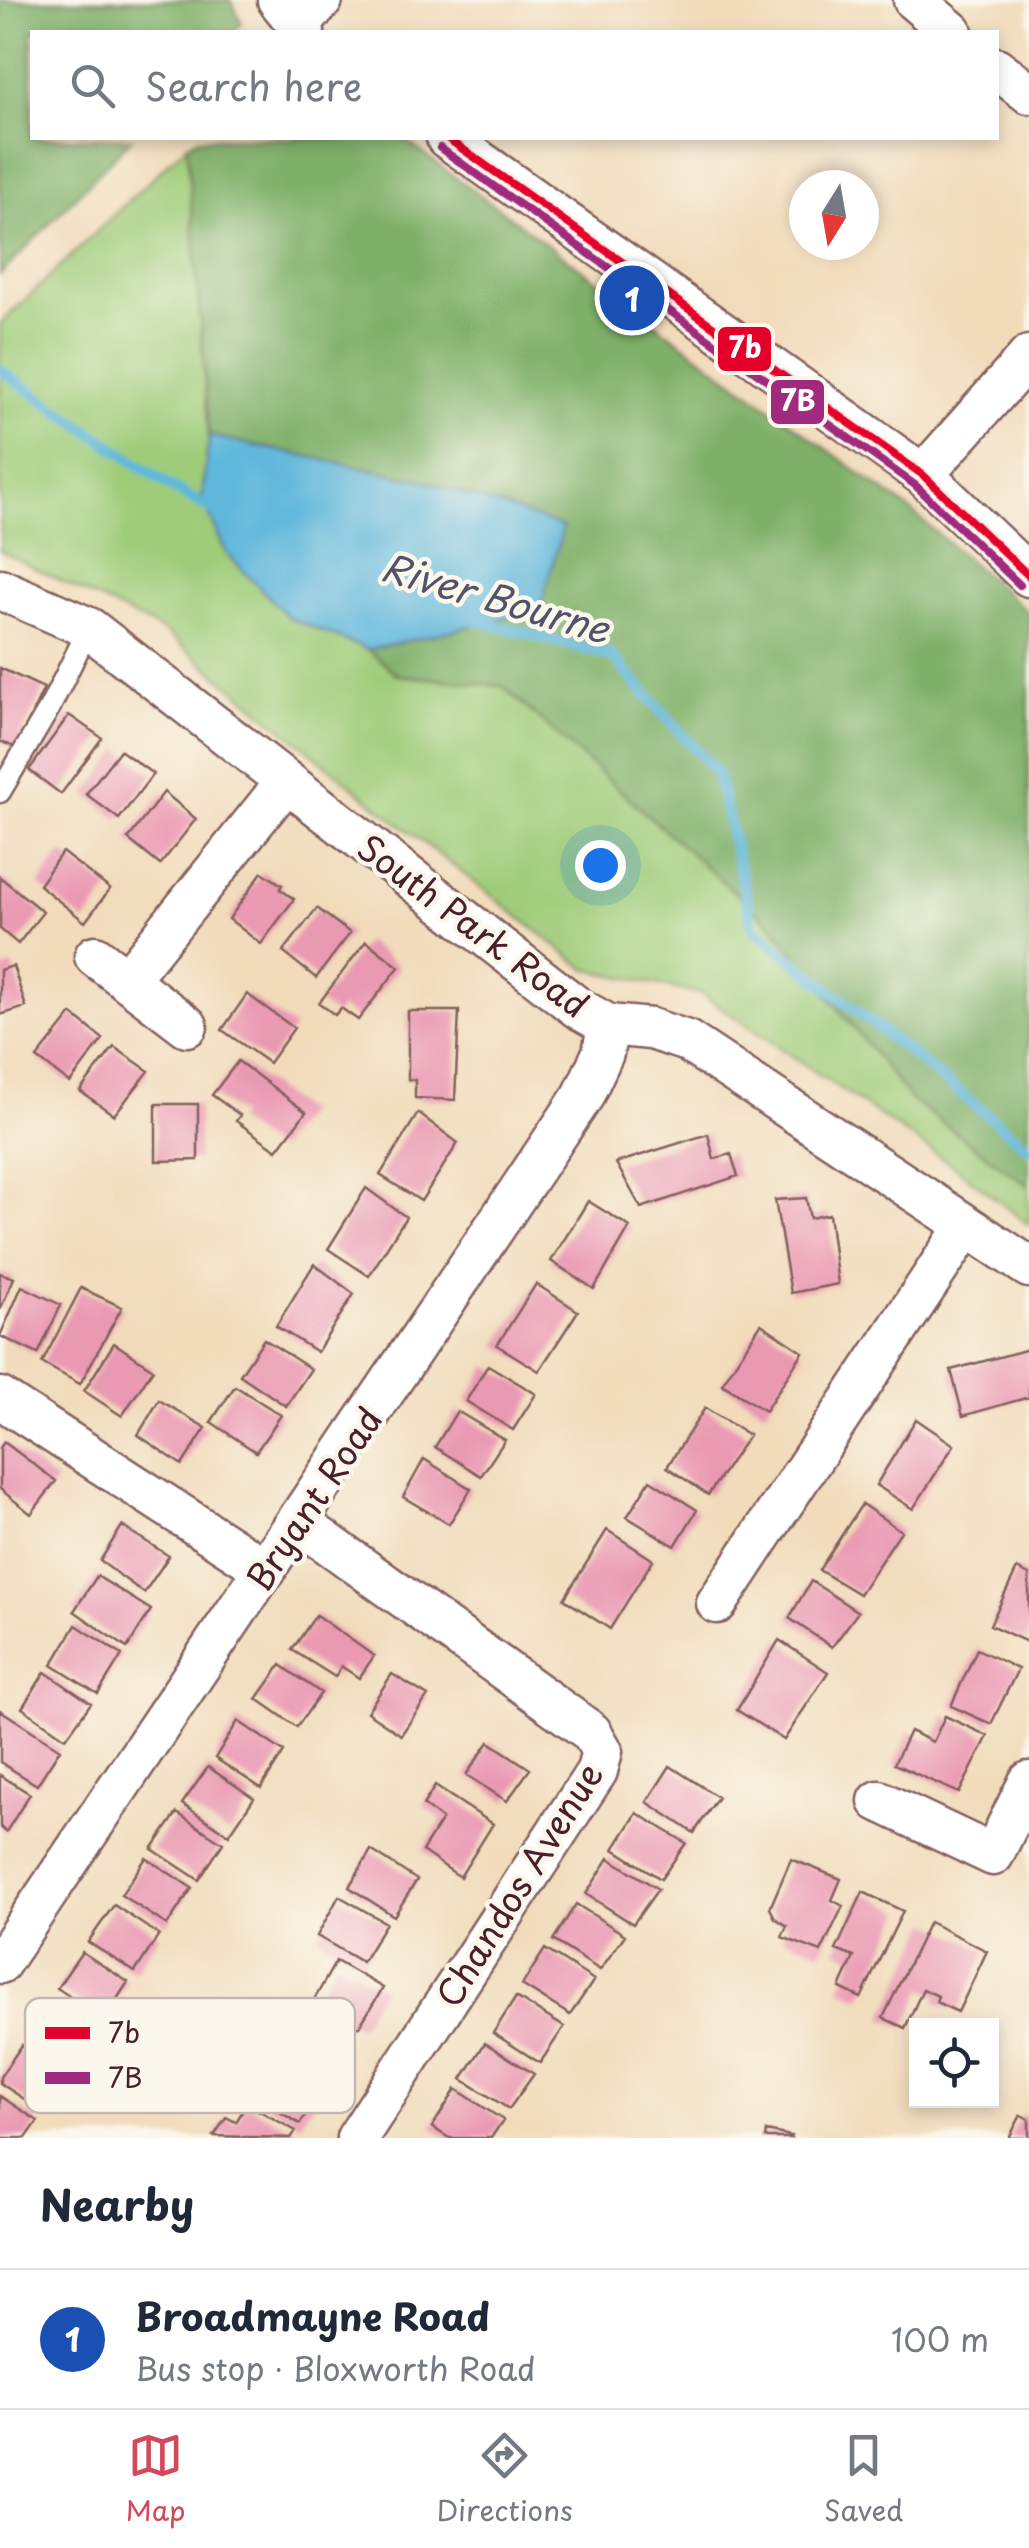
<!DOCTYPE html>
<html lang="en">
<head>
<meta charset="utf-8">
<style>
  body { margin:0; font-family:"Playpen Sans",sans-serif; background:#f2f2f3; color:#1f2937 }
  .controls { position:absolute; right:30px; bottom:30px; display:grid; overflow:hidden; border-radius:0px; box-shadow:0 5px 15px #0003 }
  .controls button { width:90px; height:90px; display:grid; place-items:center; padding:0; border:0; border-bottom:2px solid #e0e1e3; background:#fff; color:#1f2937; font:50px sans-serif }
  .compass { position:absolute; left:789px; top:170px; width:90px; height:90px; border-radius:50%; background:#fff; box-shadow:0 5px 15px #0003; rotate:191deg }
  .you { position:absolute; left:600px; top:865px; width:35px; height:35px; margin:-25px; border:8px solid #fff; border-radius:50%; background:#1a73e8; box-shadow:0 0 0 15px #1a73e833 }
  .badge { display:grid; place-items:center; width:65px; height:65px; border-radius:50%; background:#d1495b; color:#fff; font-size:32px; font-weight:700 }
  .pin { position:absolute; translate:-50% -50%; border:5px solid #fff; box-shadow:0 2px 10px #0006 }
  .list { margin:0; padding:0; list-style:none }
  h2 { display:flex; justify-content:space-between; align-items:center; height:130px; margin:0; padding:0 40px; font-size:42px }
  h2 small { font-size:32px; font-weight:400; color:#747a83 }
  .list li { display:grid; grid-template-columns:65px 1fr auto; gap:30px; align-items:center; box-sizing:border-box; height:140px; padding:0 40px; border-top:2px solid #e0e1e3 }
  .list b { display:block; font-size:38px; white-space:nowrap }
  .list p { margin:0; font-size:32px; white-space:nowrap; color:#747a83 }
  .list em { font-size:32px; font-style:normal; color:#747a83 }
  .icon { flex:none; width:55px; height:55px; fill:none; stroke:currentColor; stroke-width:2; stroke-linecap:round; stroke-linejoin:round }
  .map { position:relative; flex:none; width:1029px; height:2138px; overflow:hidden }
  .search { position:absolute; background:#fff; box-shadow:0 5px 15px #0003; left:30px; right:30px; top:30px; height:110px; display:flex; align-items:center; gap:25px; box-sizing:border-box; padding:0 35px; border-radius:0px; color:#747a83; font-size:38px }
  .sheet { height:270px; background:#fff }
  nav { display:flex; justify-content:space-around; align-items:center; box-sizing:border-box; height:140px; border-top:2px solid #e0e1e3; background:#fff; font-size:28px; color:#747a83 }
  nav a { display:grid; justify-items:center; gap:5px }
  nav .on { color:#d1495b }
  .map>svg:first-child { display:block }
  .green { fill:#9fcc79; stroke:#747652; stroke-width:2.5 }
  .forest { fill:#7fb069; stroke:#64684a; stroke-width:2.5 }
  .water { fill:#5fb7dc; stroke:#546b84; stroke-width:2.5 }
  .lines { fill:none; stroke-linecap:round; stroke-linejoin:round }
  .stream { stroke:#5fb7dc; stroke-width:11 }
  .building { fill:#ea99b2 }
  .lane-casing { stroke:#84615d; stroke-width:25 }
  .street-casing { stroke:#84615d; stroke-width:45 }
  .lane { stroke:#fff; stroke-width:20 }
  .street { stroke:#fff; stroke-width:40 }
  .bus-1-casing { stroke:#fbf7ec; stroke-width:15 }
  .bus-2-casing { stroke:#fbf7ec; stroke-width:15 }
  .bus-1 { stroke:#e4002b; stroke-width:8 }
  .bus-2 { stroke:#a02a7d; stroke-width:8 }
  .labels { text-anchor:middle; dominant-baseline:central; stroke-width:9; stroke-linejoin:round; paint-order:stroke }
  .street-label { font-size:35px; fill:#4a1f2b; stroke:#fbf7ec }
  .water-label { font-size:38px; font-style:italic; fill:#515469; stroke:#fbf7ec }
  .key { fill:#fbf7ec; stroke:#c6b6b2; stroke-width:2.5 }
  .key-label { font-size:28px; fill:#4a1f2b }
  .line-badge { stroke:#fbf7ec; stroke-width:4 }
  .badge-label { font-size:28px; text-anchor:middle; font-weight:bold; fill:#fff }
</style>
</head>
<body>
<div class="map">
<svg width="1029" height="2138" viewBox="0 0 1029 2138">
  <rect width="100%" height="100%" fill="#fbf7ec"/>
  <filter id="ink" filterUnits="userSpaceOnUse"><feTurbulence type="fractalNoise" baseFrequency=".01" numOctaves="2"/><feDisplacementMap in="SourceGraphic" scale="20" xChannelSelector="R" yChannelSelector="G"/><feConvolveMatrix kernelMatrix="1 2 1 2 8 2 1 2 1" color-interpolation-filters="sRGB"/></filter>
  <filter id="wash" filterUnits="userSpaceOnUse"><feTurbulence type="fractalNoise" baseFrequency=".0048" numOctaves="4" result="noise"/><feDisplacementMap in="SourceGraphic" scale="40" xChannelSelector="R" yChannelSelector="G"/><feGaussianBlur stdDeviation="2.25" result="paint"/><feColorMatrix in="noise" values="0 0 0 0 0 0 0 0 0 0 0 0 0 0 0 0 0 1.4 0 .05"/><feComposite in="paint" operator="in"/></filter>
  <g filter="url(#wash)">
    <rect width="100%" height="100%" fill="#f1dbbb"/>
    <!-- green -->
    <path class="green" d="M187,145l22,291 -7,62 87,120 79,32 30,25 104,11 272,241 137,173 118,86v39l-71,-56 -257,-175 -115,-25 -211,-164 -210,-173 -165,-81v-227z"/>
    <!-- forest -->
    <path class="forest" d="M0,0h230l12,23 -9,9h-201v106h100l-132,137z
      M198,138h204l508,372 119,103v573l-118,-86 -137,-173 -272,-241 -104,-11 -30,-25 172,-40 -118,-130 -213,-44 -22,-291z"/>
    <!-- water -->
    <path class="water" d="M209,436l213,44 141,47 -23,83 -172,40 -79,-32 -63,-65 -24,-55z"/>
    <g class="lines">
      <!-- stream -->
      <path class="stream" d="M0,370l176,120 40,22
        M476,620l136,36 105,117 36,155 276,220"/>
    </g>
    <g id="blocks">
      <!-- building -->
      <path class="building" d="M0,668l44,20 -28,60 -16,-7z
        M69,715l33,23 -41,56 -32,-24z
        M120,750l33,24 -34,45 -33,-25z
        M164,792l32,27 -36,46 -32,-26z
        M62,852l48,37 -25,33 -46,-37z
        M262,872l20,13 -2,4 14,10 -33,45 -32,-25z
        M0,877l43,35 -25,32 -18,-15z
        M317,908l33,25 -34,45 -33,-26z
        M366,941l33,26 -41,53 -17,-12 -6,7 -16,-12z
        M13,966l13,41 -26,8v-45z
        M247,994l47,34 -25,35 -47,-33z
        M408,1011h51l-4,89 -40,-2v-18h-7z
        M72,1014l31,25 -33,44 -33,-25z
        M114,1047l35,24 -35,44 -34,-24z
        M238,1061l68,51 -29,38 -41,-29 4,-6 -28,-20z
        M156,1104h42v56l-42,1z
        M418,1113l40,30 -37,58 -41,-26z
        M708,1134l6,25 17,-5 7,22 -97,32 -25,-45z
        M366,1188l40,29 -37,59 -41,-27z
        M806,1198l4,20 19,-4 9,70 -47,9 -16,-93z
        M588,1201l42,26 -36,62 -43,-28z
        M314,1264l40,30 -37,58 -41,-26z
        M0,1273l14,5 -14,32z
        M536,1284l42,27 -39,60 -42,-26z
        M22,1286l39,19 -23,49 -38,-18z
        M81,1288l41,19 -42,77 -38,-21z
        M761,1324l42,28 -38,59 -43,-27z
        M264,1339l47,30 -25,37 -46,-31z
        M114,1343l39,26 -31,47 -38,-25z
        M1029,1349v48l-66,19 -12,-46z
        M488,1365l48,29 -23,36 -47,-29z
        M235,1386l46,29 -25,37 -45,-30z
        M159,1400l47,28 -24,37 -44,-30z
        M705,1408l44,27 -41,60 -41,-28z
        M457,1411l48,29 -24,36 -46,-29z
        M916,1419l38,26 -41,64 -37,-24z
        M4,1442l52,39 -25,33 -31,-25v-41z
        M424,1459l47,30 -22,35 -46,-27z
        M650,1480l47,30 -22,36 -48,-29z
        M862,1504l39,27 -42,63 -40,-24z
        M122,1526l47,30 -25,37 -44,-32z
        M607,1530l46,30 -43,69 -46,-30z
        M1017,1569l12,6v68l-39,-18z
        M97,1576l54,34 -24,38 -53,-37z
        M811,1581l47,31 -26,35 -43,-29z
        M316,1615l58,41 -15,22 -18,-12 -6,11 -43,-27z
        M76,1625l46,30 -24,39 -46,-29z
        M779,1640l49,32 -44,68 -47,-30z
        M977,1649l41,20 -27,55 -40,-18z
        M281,1665l40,28 -24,34 -40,-28z
        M45,1672l46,31 -25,35 -44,-30z
        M392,1674l36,22 -27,39 -34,-23z
        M0,1710l60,39 -23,36 -37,-23z
        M945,1716l43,20 -29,57 -65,-29 16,-33 23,11z
        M238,1721l46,31 -23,36 -46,-30z
        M489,1742l41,27 -23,32 -41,-26z
        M670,1766l48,31 -24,36 -47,-31z
        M208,1767l46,31 -25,37 -47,-31z
        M0,1775l30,19 -24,38 -6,-5z
        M435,1786l58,38 -33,53 -38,-26 20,-32 -19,-14z
        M177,1813l46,30 -24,37 -47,-31z
        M637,1813l49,30 -25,36 -47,-30z
        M371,1850l46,30 -23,36 -45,-29z
        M146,1858l46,30 -25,37 -46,-30z
        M609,1858l49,31 -25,35 -47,-30z
        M791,1859l50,20 -9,21 11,6 -22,46 -39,-15 5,-11 -12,-8 -5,-10z
        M863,1892l40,19 -42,87 -21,-10 14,-31 -18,-7z
        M339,1896l47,27 -24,39 -45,-26z
        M576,1904l49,31 -25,35 -47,-30z
        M114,1905l45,30 -24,37 -47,-30z
        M929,1922l58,29 -29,61 -22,-10 2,-6 -15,-7 -18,39 -22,-10z
        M545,1949l49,31 -24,35 -48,-30z
        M82,1952l46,30 -24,37 -47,-31z
        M336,1961l47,27 -24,39 -45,-27z
        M516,1997l48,30 -24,36 -47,-30z
        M485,2043l49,31 -25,35 -47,-30z
        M22,2045l46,30 -24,37 -44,-29v-6z
        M278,2057l47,27 -25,40 -45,-27z
        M456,2089l47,31 -12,18h-42l-17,-11z
        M0,2096l38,25 -12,17h-26z
        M247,2104l49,27 -5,7 -77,-2 12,-19 10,5z
        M1021,2115l8,4v19h-20z
        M766,2131l25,5v2h-26z"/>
    </g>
  </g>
  <g filter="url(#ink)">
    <use href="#blocks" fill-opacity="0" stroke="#84615d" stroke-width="2.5"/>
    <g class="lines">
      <defs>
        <path id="lane" d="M0,792l50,-85 39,-79"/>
        <path id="street" d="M278,0l26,32
          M914,0l38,32
          M298,27l24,-27
          M996,68l33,25
          M447,138l476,337 106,101
          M923,475l106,-119
          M0,589l89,39 489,380 30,17 43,4 36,12 342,226
          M95,956l92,70
          M127,980l159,-198
          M0,1398l266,172
          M297,1521l294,211 11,19 -5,20 -240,367
          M717,1603l249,-377
          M879,1801l114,54 36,-73
          M0,1963l583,-867 20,-43 5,-28"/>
      </defs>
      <!-- lane casing -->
      <use href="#lane" class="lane-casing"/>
      <!-- street casing -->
      <use href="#street" class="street-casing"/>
      <!-- lane -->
      <use href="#lane" class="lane"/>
      <!-- street -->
      <use href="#street" class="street"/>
      <defs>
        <path id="bus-1" d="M447,138l476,337 106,101"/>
        <path id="bus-2" d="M440,148l475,337 105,100"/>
      </defs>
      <!-- bus-1 casing -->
      <use href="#bus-1" class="bus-1-casing"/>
      <!-- bus-2 casing -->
      <use href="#bus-2" class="bus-2-casing"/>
      <!-- bus-1 -->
      <use href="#bus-1" class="bus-1"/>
      <!-- bus-2 -->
      <use href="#bus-2" class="bus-2"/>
    </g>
  </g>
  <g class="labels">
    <!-- street labels -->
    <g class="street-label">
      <text transform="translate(474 925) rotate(37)">South Park Road</text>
      <text transform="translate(313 1498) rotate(-56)">Bryant Road</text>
      <text transform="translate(518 1884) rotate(-58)">Chandos Avenue</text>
    </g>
    <!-- water labels -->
    <g class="water-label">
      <text transform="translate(496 597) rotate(16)">River Bourne</text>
    </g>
  </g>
  <!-- legend -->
  <rect x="25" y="1998" width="330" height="115" rx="15" class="key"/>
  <rect x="45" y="2027" width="45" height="12" fill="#e4002b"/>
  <rect x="45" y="2072" width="45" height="12" fill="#a02a7d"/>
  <g class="key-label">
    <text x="108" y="2043">7b</text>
    <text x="108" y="2088">7B</text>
  </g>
  <g class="line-badge">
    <rect x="716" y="325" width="57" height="48" rx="10" fill="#e4002b"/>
    <rect x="769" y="378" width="57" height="48" rx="10" fill="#a02a7d"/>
  </g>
  <g class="badge-label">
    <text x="745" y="358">7b</text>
    <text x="798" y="411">7B</text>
  </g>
</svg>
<div class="controls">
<button><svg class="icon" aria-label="locate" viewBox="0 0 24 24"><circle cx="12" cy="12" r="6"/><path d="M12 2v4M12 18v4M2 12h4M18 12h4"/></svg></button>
</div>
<svg class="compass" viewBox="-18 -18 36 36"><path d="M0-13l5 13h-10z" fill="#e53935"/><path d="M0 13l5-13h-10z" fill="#747a83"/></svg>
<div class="you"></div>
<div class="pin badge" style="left:632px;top:298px;background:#1a4fb4">1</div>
<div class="search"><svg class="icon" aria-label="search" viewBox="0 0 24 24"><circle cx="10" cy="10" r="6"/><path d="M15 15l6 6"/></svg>Search here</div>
</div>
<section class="sheet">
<h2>Nearby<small></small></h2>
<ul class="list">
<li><span class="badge" style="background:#1a4fb4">1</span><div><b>Broadmayne Road</b><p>Bus stop · Bloxworth Road</p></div><em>100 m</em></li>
</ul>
</section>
<nav>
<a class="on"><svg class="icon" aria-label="map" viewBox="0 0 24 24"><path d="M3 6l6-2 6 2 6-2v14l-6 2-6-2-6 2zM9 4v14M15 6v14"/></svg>Map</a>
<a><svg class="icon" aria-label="directions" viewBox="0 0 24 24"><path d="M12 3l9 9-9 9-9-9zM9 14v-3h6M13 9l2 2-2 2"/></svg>Directions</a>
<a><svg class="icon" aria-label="saved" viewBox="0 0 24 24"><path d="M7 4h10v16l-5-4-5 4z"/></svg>Saved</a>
</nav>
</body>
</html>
